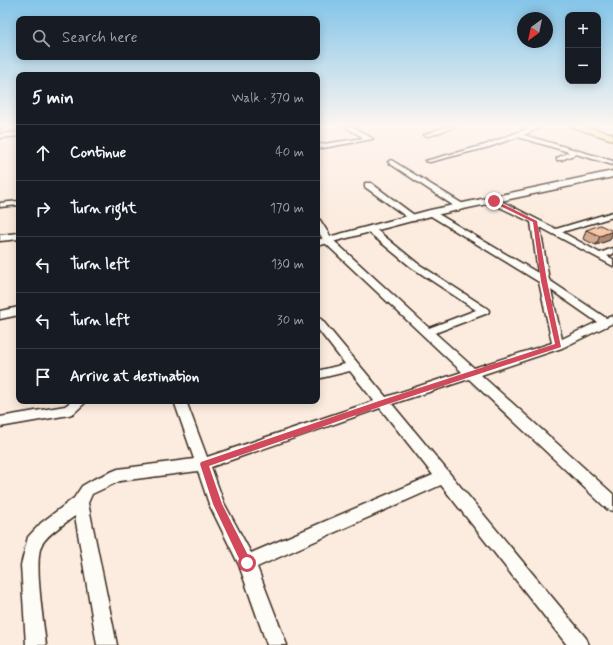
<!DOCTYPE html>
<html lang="en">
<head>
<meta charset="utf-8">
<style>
  body { margin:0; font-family:Mynerve,sans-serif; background:#20242c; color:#f1f3f6 }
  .controls { position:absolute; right:12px; top:12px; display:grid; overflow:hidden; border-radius:8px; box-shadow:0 2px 10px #0003 }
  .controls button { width:36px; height:36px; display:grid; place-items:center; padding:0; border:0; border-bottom:1px solid #363941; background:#171b24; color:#f1f3f6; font:20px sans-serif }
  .compass { position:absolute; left:517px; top:12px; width:36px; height:36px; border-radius:50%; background:#171b24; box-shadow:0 2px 10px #0003; rotate:213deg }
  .stop { position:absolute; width:12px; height:12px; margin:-9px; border:3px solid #d1495b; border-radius:50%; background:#fff }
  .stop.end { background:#d1495b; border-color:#fff; box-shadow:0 1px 4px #0008 }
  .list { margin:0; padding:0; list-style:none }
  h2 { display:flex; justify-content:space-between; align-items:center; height:52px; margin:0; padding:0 16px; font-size:17px }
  h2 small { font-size:13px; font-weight:400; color:#9ea1a6 }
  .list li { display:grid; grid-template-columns:26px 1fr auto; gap:12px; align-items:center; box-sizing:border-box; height:56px; padding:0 16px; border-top:1px solid #363941 }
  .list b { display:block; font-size:15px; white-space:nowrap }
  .list em { font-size:13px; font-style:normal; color:#9ea1a6 }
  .icon { flex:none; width:22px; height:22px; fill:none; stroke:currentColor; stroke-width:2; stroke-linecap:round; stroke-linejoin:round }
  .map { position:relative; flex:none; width:613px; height:645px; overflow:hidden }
  .search { position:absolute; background:#171b24; box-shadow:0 2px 10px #0003; left:16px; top:16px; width:304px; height:44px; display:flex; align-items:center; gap:10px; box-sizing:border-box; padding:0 14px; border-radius:8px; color:#9ea1a6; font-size:15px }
  .panel { position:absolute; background:#171b24; box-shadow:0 2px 10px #0003; left:16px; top:72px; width:304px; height:332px; border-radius:8px }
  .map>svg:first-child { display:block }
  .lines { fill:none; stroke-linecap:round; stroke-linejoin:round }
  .minor-casing { stroke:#3b2a1e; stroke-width:3 }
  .tertiary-casing { stroke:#3b2a1e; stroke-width:3 }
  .primary-casing { stroke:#3b2a1e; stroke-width:3 }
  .minor { fill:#fdfcf7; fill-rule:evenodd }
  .tertiary { fill:#fdfcf7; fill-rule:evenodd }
  .primary { fill:#f4e382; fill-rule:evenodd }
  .wall { fill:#d5ab90; stroke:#3b2a1e }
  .shaded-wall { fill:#ae8b75; stroke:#3b2a1e }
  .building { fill:#f8c7a7; stroke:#3b2a1e }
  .route { fill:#d1495b }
</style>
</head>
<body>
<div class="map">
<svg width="613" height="645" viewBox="0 0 613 645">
  <rect width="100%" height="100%" fill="#fcecdf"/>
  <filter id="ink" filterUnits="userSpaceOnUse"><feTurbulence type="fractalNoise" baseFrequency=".025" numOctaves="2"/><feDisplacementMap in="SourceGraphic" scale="8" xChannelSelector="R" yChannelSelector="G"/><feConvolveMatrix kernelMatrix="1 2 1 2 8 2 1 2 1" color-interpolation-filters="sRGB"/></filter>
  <g filter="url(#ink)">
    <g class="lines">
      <defs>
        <path id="minor" d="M0,126h7l-7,3z
          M344,126h8l21,13 -56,10v-4l47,-7z
          M447,126h10l-28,10 -5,-1z
          M534,126h10l-20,9 89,26v4l-37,-11 -15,6h-4v-2l12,-6 -51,-15 -29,10 -59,15 -5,-1 60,-16z
          M19,132v4l-19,2v-4z
          M391,160l72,44 1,2 -7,2 -68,-45 -1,-1z
          M365,183h6l47,35 -4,3 -3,-1 -46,-33z
          M491,199h6l59,30 57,-17v5l-51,15 38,21 13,-5v6l-6,2 6,3v7l-73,-39 9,53 57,38 7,-2v7l-51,25 -81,27 132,119v17l-6,-2 -138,-130 -77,25 194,234 3,7h-22l-126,-160 -184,82 30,78h-20l-28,-80 -30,-61 -11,-33 -78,10 -28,13 -4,9 29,142h-20l-22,-129c-11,8 -26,17 -33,28 -9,15 2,81 4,101h-20l-5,-80 7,-28 13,-14 33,-25 8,-12 12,-7 24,-10 76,-10 -20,-58h12l21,56 167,-56 -24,-30 -33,8v-8l28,-7 -28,-36v-10l4,1 65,78 76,-25 -137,-129 -8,-14v-10l3,1 12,19 97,89 47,-18 -65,-43 -44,-36v-4h6l44,36 71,46 1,2 -1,2 -53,20 39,35 78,-25 -13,-61 -113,-69 4,-2h3l105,62 -7,-51 -40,-19zM551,290l46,32 -35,17zM380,408l53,67 -182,78 -27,-50 -13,-36z
          M19,201v4l-19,2v-4z
          M19,233v6l-19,2v-6z
          M72,401h15l-13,12 -5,2 -69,12v-10l65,-11z"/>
        <path id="tertiary" d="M613,171v6l-182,39 -114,30v-6l113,-30z
          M19,307v8l-19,4v-8z"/>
        <path id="primary" d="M569,126h16l28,8v6z"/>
      </defs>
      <!-- minor casing -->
      <use href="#minor" class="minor-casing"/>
      <!-- tertiary casing -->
      <use href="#tertiary" class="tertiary-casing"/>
      <!-- primary casing -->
      <use href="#primary" class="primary-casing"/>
      <!-- minor -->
      <use href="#minor" class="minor"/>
      <!-- tertiary -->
      <use href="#tertiary" class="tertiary"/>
      <!-- primary -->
      <use href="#primary" class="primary"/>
    </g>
    <!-- wall -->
    <path class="wall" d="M586,230l27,1 -3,9 -14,5 -13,-6z"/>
    <!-- shaded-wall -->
    <path class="shaded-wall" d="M613,231l-3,9 -14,5 4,-9z"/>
    <!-- building -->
    <path class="building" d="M600,225l13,6 -13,5 -14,-6z"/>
  </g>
  <!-- sky -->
  <linearGradient id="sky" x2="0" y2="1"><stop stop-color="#84c5e9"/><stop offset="0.58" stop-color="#fef6f1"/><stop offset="1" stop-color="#fef6f1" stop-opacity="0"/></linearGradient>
  <rect width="613" height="217" fill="url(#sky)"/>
  <!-- route -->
  <path class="route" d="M494,200l43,21 10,60 14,66 -176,58 -176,61 13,38 30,59 -1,4h-8l-30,-63 -13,-40 1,-2 178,-61 176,-57 -14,-63 -8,-59 -41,-20z"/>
</svg>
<div class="controls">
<button>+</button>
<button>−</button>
</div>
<svg class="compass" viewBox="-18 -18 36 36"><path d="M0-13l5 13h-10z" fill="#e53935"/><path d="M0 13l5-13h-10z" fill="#9ea1a6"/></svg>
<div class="stop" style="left:247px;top:563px"></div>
<div class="stop end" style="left:494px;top:201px"></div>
<div class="search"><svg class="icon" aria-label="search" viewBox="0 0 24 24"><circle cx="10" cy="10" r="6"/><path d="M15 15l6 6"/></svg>Search here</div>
<section class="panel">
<h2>5 min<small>Walk · 370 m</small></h2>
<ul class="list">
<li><svg class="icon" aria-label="ahead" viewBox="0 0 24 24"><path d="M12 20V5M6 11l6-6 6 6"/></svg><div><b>Continue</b></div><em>40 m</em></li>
<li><svg class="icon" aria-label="right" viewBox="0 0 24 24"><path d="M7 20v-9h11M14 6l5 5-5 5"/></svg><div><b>Turn right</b></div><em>170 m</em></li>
<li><svg class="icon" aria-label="left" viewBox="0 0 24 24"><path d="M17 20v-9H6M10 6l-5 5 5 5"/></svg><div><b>Turn left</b></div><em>130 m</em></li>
<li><svg class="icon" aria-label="left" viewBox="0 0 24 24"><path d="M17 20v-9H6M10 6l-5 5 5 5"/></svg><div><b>Turn left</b></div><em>30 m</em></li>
<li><svg class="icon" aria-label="arrive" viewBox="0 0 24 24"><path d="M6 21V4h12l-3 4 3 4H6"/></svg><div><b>Arrive at destination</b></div></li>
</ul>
</section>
</div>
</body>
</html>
